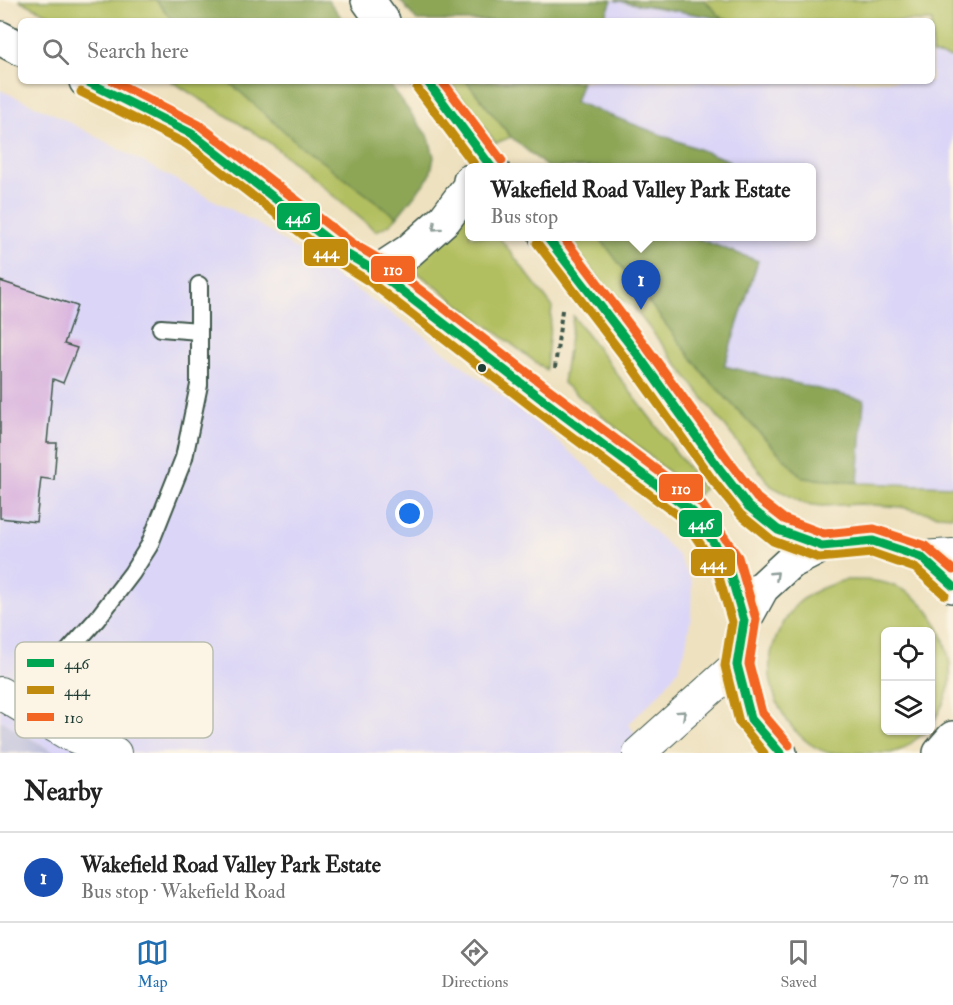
<!DOCTYPE html>
<html lang="en">
<head>
<meta charset="utf-8">
<style>
  body { margin:0; font-family:"IM FELL Double Pica",serif; background:#f2f2f2; color:#222 }
  .controls { position:absolute; right:18px; bottom:18px; display:grid; overflow:hidden; border-radius:9px; box-shadow:0 2px 4px #0004 }
  .controls button { width:54px; height:54px; display:grid; place-items:center; padding:0; border:0; border-bottom:2px solid #e0e0e0; background:#fff; color:#222; font:30px sans-serif }
  .you { position:absolute; left:410px; top:514px; width:21px; height:21px; margin:-15px; border:4px solid #fff; border-radius:50%; background:#1a73e8; box-shadow:0 0 0 9px #1a73e833 }
  .badge { display:grid; place-items:center; width:39px; height:39px; border-radius:50%; background:#1f6fb2; color:#fff; font-size:20px; font-weight:700 }
  .pin { position:absolute; translate:-50% -50px; filter:drop-shadow(0 2px 3px #0008) }
  .pin::after { content:''; position:absolute; top:32px; width:21px; height:18px; background:inherit; clip-path:polygon(0 0,100% 0,50% 100%) }
  .popup { position:absolute; left:465px; top:163px; width:351px; height:78px; box-sizing:border-box; display:grid; place-content:center; border-radius:9px; background:#fff; filter:drop-shadow(0 2px 4px #0005); font-size:20px; white-space:nowrap; color:#767676 }
  .popup b { font-size:22px; color:#222 }
  .popup::after { content:''; position:absolute; left:50%; top:100%; margin-left:-12px; border:12px solid transparent; border-top-color:#fff }
  .list { margin:0; padding:0; list-style:none }
  h2 { display:flex; justify-content:space-between; align-items:center; height:78px; margin:0; padding:0 24px; font-size:26px }
  h2 small { font-size:20px; font-weight:400; color:#767676 }
  .list li { display:grid; grid-template-columns:39px 1fr auto; gap:18px; align-items:center; box-sizing:border-box; height:90px; padding:0 24px; border-top:2px solid #e0e0e0 }
  .list b { display:block; font-size:22px; white-space:nowrap }
  .list p { margin:0; font-size:20px; white-space:nowrap; color:#767676 }
  .list em { font-size:20px; font-style:normal; color:#767676 }
  .icon { flex:none; width:33px; height:33px; fill:none; stroke:currentColor; stroke-width:2; stroke-linecap:round; stroke-linejoin:round }
  .map { position:relative; flex:none; width:953px; height:753px; overflow:hidden }
  .search { position:absolute; background:#fff; box-shadow:0 2px 4px #0004; left:18px; right:18px; top:18px; height:66px; display:flex; align-items:center; gap:15px; box-sizing:border-box; padding:0 21px; border-radius:9px; color:#767676; font-size:22px }
  .sheet { height:168px; background:#fff }
  nav { display:flex; justify-content:space-around; align-items:center; box-sizing:border-box; height:84px; border-top:2px solid #e0e0e0; background:#fff; font-size:16px; color:#767676 }
  nav a { display:grid; justify-items:center; gap:3px }
  nav .on { color:#1f6fb2 }
  .map>svg:first-child { display:block }
  .built { fill:#dbd6f7 }
  .industrial { fill:#c1c2dd }
  .green { fill:#b2bf60; stroke:#687e4a; stroke-width:1.5 }
  .forest { fill:#8da656; stroke:#567245; stroke-width:1.5 }
  .building { fill:#d6adde }
  .lines { fill:none; stroke-linecap:round; stroke-linejoin:round }
  .lane-casing { stroke:#3e5649; stroke-width:20 }
  .street-casing { stroke:#3e5649; stroke-width:34 }
  .primary-casing { stroke:#3e5649; stroke-width:36 }
  .path { stroke:#3e5649; stroke-width:4; stroke-dasharray:4.5 4.5; stroke-linecap:butt }
  .lane { stroke:#fff; stroke-width:16 }
  .street { stroke:#fff; stroke-width:32 }
  .primary { stroke:#fff; stroke-width:33 }
  .bus-1-casing { stroke:#fcf5e5; stroke-width:14 }
  .bus-2-casing { stroke:#fcf5e5; stroke-width:14 }
  .bus-3-casing { stroke:#fcf5e5; stroke-width:14 }
  .bus-1 { stroke:#00a651; stroke-width:9 }
  .bus-2 { stroke:#c18c0d; stroke-width:9 }
  .bus-3 { stroke:#f26522; stroke-width:9 }
  .oneway { stroke:#8f9e9a }
  .bus-dot { fill:#1f3d34; stroke:#fcf5e5; stroke-width:2 }
  .key { fill:#fcf5e5; stroke:#babeb0; stroke-width:1.5 }
  .key-label { font-size:16px; fill:#1f3d34 }
  .line-badge { stroke:#fcf5e5; stroke-width:2 }
  .badge-label { font-size:16px; text-anchor:middle; font-weight:bold; fill:#fff }
</style>
</head>
<body>
<div class="map">
<svg width="953" height="753" viewBox="0 0 953 753">
  <rect width="100%" height="100%" fill="#fcf5e5"/>
  <filter id="ink" filterUnits="userSpaceOnUse"><feTurbulence type="fractalNoise" baseFrequency=".0167" numOctaves="2"/><feDisplacementMap in="SourceGraphic" scale="12" xChannelSelector="R" yChannelSelector="G"/><feConvolveMatrix kernelMatrix="1 2 1 2 8 2 1 2 1" color-interpolation-filters="sRGB"/></filter>
  <filter id="wash" filterUnits="userSpaceOnUse"><feTurbulence type="fractalNoise" baseFrequency=".008" numOctaves="4" result="noise"/><feDisplacementMap in="SourceGraphic" scale="24" xChannelSelector="R" yChannelSelector="G"/><feGaussianBlur stdDeviation="1.35" result="paint"/><feColorMatrix in="noise" values="0 0 0 0 0 0 0 0 0 0 0 0 0 0 0 0 0 1.4 0 .05"/><feComposite in="paint" operator="in"/></filter>
  <g filter="url(#wash)">
    <rect width="100%" height="100%" fill="#eee1c0"/>
    <!-- built -->
    <path class="built" d="M612,0h2l123,21h-133z
      M932,54l21,4v428l-95,-4 6,-82 -140,-34 34,-105 -62,-23v-2h116v-68l-85,-1 3,-5 -156,-60 8,-21h350z
      M0,90l54,24 202,109 162,108 120,93 68,60 71,70 15,28 -1,35 -6,33 -7,20 -18,23 -31,31 17,29h-590l-56,-33z"/>
    <!-- industrial -->
    <path class="industrial" d="M0,720l47,28 9,5h-56z"/>
    <!-- green -->
    <path class="green" d="M19,0h137l17,21h-111z
      M704,0h249v58l-21,-4v-33h-195l-14,-2z
      M171,81h57l73,65 96,71 -8,8 -13,6 -110,-91z
      M449,81h17l45,56 -15,6z
      M470,207v29l29,1 53,69 -6,64 -132,-100v-8z
      M566,237h33l108,141 96,100 55,5 95,3v30l-15,-1 -37,-8 -42,-3 -37,2 -17,-2 -34,-18 -137,-178 -27,-19z
      M573,316l131,173 -7,7 -134,-113z
      M845,580c20,0 35,-1 54,8 34,14 54,59 51,95 -3,16 -10,29 -19,42l-1,-93h-44v98l41,1 -24,18 -12,4h-62c-38,-11 -66,-61 -58,-99 3,-14 9,-26 17,-38 3,-3 5,-8 8,-11 15,-14 30,-19 49,-25z"/>
    <!-- forest -->
    <path class="forest" d="M156,0h172l16,21h-171z
      M400,0h212l-8,21h-187z
      M614,0h90l19,19z
      M228,81h159l42,57 5,19 -4,19 -33,41 -96,-71z
      M466,81h116l-7,21 155,59 -3,7 -180,-1 -36,-30z
      M599,237h97v1l62,23 -34,105 140,34 -6,82 -55,-4 -96,-100z"/>
    <g id="blocks">
      <!-- building -->
      <path class="building" d="M0,281l77,25 -13,38 13,4 -14,35 -10,-4 -6,64h10l-3,37 -13,-2 -5,44 -36,-4z"/>
    </g>
  </g>
  <g filter="url(#ink)">
    <use href="#blocks" fill-opacity="0" stroke="#3e5649" stroke-width="1.5"/>
    <g class="lines">
      <defs>
        <path id="lane" d="M161,328l38,3
          M20,705l77,-86 35,-46 17,-27 35,-88 15,-73v-100"/>
        <path id="street" d="M921,557l32,-2
          M0,693l68,41 47,19
          M639,753l98,-88"/>
        <path id="primary" d="M368,0l15,21
          M0,38l21,11
          M86,81l106,53 153,119 32,19 162,125 154,115 34,50 17,59
          M427,81l65,87
          M546,236l92,119 83,116 27,35 30,24 44,16
          M377,272l32,-21 36,-32 24,-32 1,-6
          M780,753l-29,-34 -14,-54 7,-44 18,-33 27,-25 33,-17 51,-5 48,16 32,29
          M940,753l13,-15"/>
      </defs>
      <!-- lane casing -->
      <use href="#lane" class="lane-casing"/>
      <!-- street casing -->
      <use href="#street" class="street-casing"/>
      <!-- primary casing -->
      <use href="#primary" class="primary-casing"/>
      <!-- path -->
      <path class="path" d="M555,368l7,-58"/>
      <!-- lane -->
      <use href="#lane" class="lane"/>
      <!-- street -->
      <use href="#street" class="street"/>
      <!-- primary -->
      <use href="#primary" class="primary"/>
      <defs>
        <path id="bus-1" d="M86,81l106,53 153,119 32,19 162,125 154,115 34,50 17,59 -7,44 14,54 29,34
          M427,81l65,87
          M546,236l92,119 83,116 27,35 30,24 44,16 51,-5 48,16 32,29"/>
        <path id="bus-2" d="M417,88l60,80
          M81,92l105,52 152,118 32,20 162,125 152,113 32,47 16,55 -7,44 14,56 25,31
          M537,243l91,119 83,116 30,37 32,26 46,17 53,-5 43,15 30,27"/>
        <path id="bus-3" d="M113,81l86,44 153,118 32,19 162,125 155,116 37,54 18,62 -7,45 13,49 27,32
          M442,81l60,80
          M562,236l85,112 84,116 26,34 27,21 40,15 50,-5 51,17 28,24"/>
      </defs>
      <!-- bus-1 casing -->
      <use href="#bus-1" class="bus-1-casing"/>
      <!-- bus-2 casing -->
      <use href="#bus-2" class="bus-2-casing"/>
      <!-- bus-3 casing -->
      <use href="#bus-3" class="bus-3-casing"/>
      <!-- bus-1 -->
      <use href="#bus-1" class="bus-1"/>
      <!-- bus-2 -->
      <use href="#bus-2" class="bus-2"/>
      <!-- bus-3 -->
      <use href="#bus-3" class="bus-3"/>
    </g>
    <!-- one-way arrows -->
    <defs><path id="oneway-chevron" d="M-2-3.5L2.5 0L-2 3.5" fill="none" stroke-width="1.6" stroke-linecap="round" stroke-linejoin="round" transform="scale(1.5)"/></defs>
    <g class="oneway">
      <use href="#oneway-chevron" transform="translate(436 227) rotate(138)"/>
      <use href="#oneway-chevron" transform="translate(775 575) rotate(-43)"/>
      <use href="#oneway-chevron" transform="translate(682 714) rotate(-42)"/>
    </g>
  </g>
  <!-- markers -->
  <circle class="bus-dot" cx="482" cy="368" r="5"/>
  <!-- legend -->
  <rect x="15" y="642" width="198" height="96" rx="9" class="key"/>
  <rect x="27" y="659" width="27" height="8" fill="#00a651"/>
  <rect x="27" y="686" width="27" height="8" fill="#c18c0d"/>
  <rect x="27" y="713" width="27" height="8" fill="#f26522"/>
  <g class="key-label">
    <text x="64" y="669">446</text>
    <text x="64" y="696">444</text>
    <text x="64" y="723">110</text>
  </g>
  <g class="line-badge">
    <rect x="276" y="202" width="45" height="29" rx="6" fill="#00a651"/>
    <rect x="303" y="238" width="46" height="29" rx="6" fill="#c18c0d"/>
    <rect x="370" y="255" width="46" height="28" rx="6" fill="#f26522"/>
    <rect x="658" y="473" width="46" height="29" rx="6" fill="#f26522"/>
    <rect x="678" y="509" width="45" height="29" rx="6" fill="#00a651"/>
    <rect x="690" y="548" width="46" height="29" rx="6" fill="#c18c0d"/>
  </g>
  <g class="badge-label">
    <text x="298" y="223">446</text>
    <text x="326" y="258">444</text>
    <text x="393" y="275">110</text>
    <text x="681" y="494">110</text>
    <text x="701" y="529">446</text>
    <text x="713" y="569">444</text>
  </g>
</svg>
<div class="controls">
<button><svg class="icon" aria-label="locate" viewBox="0 0 24 24"><circle cx="12" cy="12" r="6"/><path d="M12 2v4M12 18v4M2 12h4M18 12h4"/></svg></button>
<button><svg class="icon" aria-label="layers" viewBox="0 0 24 24"><path d="M12 4l9 5-9 5-9-5zM3 14l9 5 9-5"/></svg></button>
</div>
<div class="you"></div>
<div class="pin badge" style="left:641px;top:310px;background:#1a4fb4">1</div>
<div class="popup"><b>Wakefield Road Valley Park Estate</b>Bus stop</div>
<div class="search"><svg class="icon" aria-label="search" viewBox="0 0 24 24"><circle cx="10" cy="10" r="6"/><path d="M15 15l6 6"/></svg>Search here</div>
</div>
<section class="sheet">
<h2>Nearby<small></small></h2>
<ul class="list">
<li><span class="badge" style="background:#1a4fb4">1</span><div><b>Wakefield Road Valley Park Estate</b><p>Bus stop · Wakefield Road</p></div><em>70 m</em></li>
</ul>
</section>
<nav>
<a class="on"><svg class="icon" aria-label="map" viewBox="0 0 24 24"><path d="M3 6l6-2 6 2 6-2v14l-6 2-6-2-6 2zM9 4v14M15 6v14"/></svg>Map</a>
<a><svg class="icon" aria-label="directions" viewBox="0 0 24 24"><path d="M12 3l9 9-9 9-9-9zM9 14v-3h6M13 9l2 2-2 2"/></svg>Directions</a>
<a><svg class="icon" aria-label="saved" viewBox="0 0 24 24"><path d="M7 4h10v16l-5-4-5 4z"/></svg>Saved</a>
</nav>
</body>
</html>
